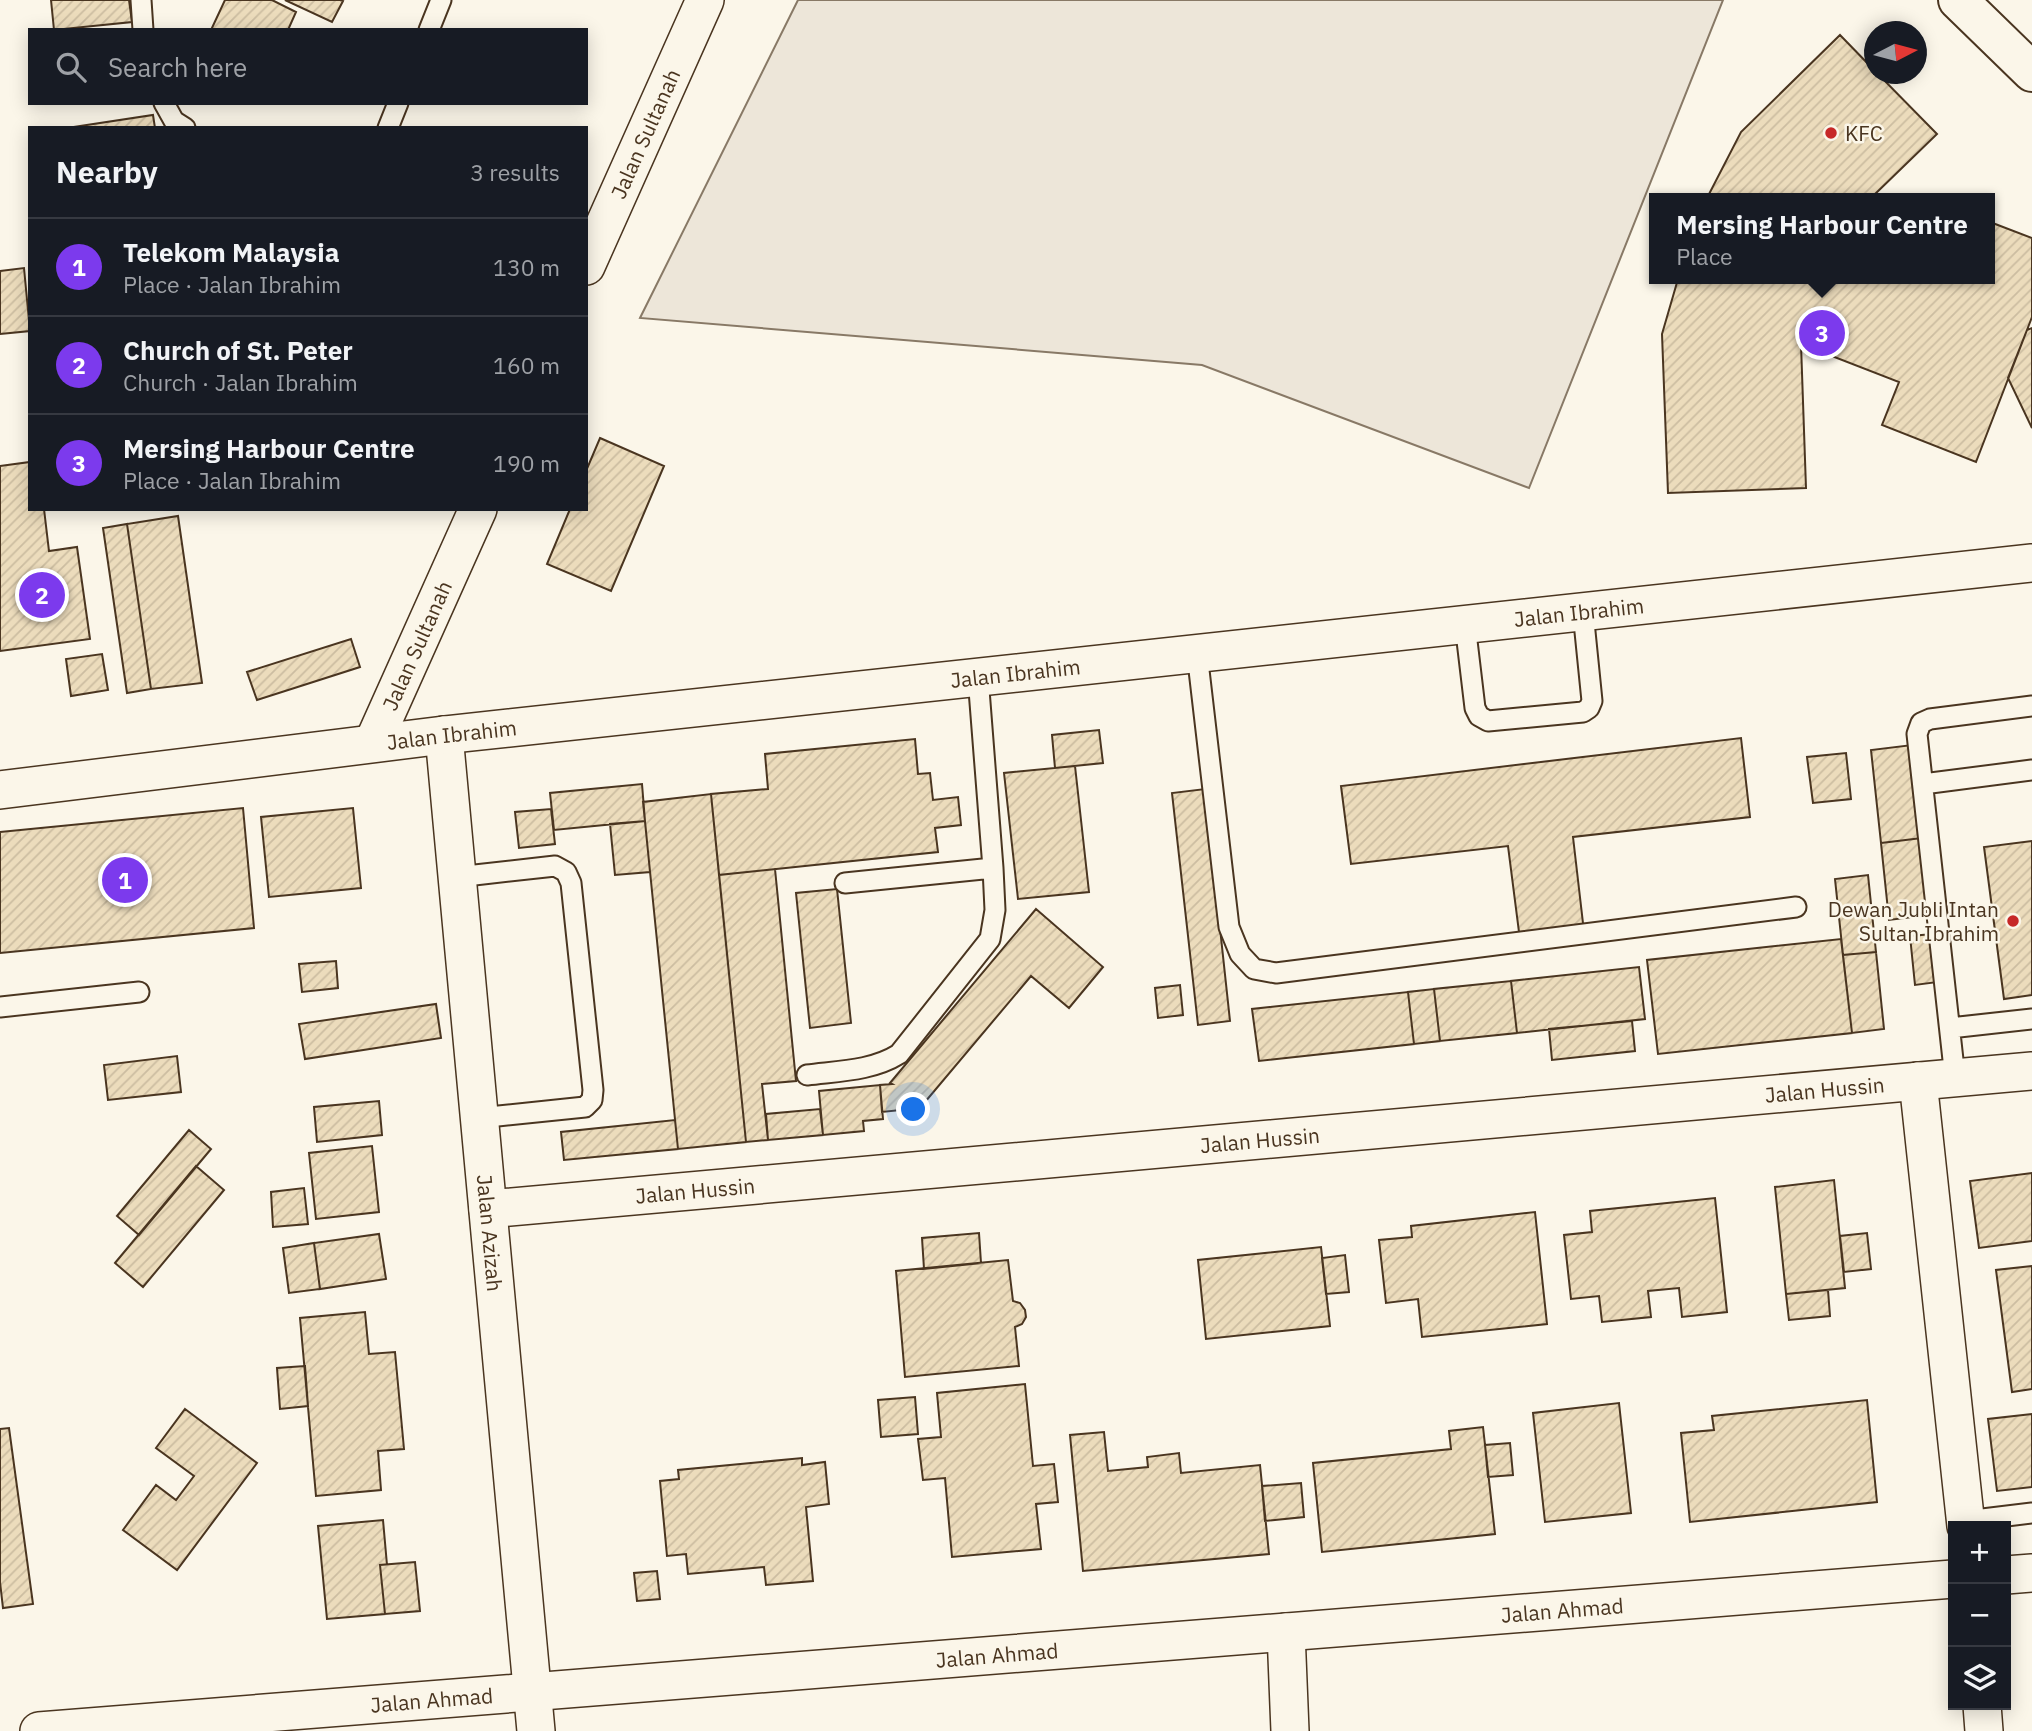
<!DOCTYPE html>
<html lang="en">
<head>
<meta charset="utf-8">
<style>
  body { margin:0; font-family:"IBM Plex Sans",sans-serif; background:#20242c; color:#f1f3f6 }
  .controls { position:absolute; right:21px; bottom:21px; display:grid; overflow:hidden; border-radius:0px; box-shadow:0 4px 18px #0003 }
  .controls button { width:63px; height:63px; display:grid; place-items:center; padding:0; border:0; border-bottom:2px solid #363941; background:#171b24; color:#f1f3f6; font:35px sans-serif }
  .compass { position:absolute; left:1864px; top:21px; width:63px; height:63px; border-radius:50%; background:#171b24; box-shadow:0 4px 18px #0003; rotate:84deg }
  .you { position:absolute; left:914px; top:1110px; width:24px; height:24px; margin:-18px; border:5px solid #fff; border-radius:50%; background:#1a73e8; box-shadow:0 0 0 10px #1a73e833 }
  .badge { display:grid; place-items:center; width:46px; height:46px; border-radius:50%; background:#7c3aed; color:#fff; font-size:23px; font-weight:700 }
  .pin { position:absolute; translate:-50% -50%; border:4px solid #fff; box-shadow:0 2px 7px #0006 }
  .popup { position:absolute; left:1649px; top:193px; width:346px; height:91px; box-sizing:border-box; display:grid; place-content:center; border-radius:0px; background:#171b24; filter:drop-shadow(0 2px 5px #0005); font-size:23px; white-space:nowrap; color:#9ea1a6 }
  .popup b { font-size:26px; color:#f1f3f6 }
  .popup::after { content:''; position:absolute; left:50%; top:100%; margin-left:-14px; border:14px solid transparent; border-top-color:#171b24 }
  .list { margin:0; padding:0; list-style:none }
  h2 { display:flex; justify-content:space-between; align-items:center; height:91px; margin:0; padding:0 28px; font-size:30px }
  h2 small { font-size:23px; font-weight:400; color:#9ea1a6 }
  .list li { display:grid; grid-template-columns:46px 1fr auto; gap:21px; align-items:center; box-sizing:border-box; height:98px; padding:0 28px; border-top:2px solid #363941 }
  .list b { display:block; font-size:26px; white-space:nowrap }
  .list p { margin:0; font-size:23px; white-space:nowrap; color:#9ea1a6 }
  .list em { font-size:23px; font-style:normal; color:#9ea1a6 }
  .icon { flex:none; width:38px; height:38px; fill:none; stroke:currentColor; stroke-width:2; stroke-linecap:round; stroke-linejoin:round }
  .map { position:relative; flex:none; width:2032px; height:1731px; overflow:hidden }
  .search { position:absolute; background:#171b24; box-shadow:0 4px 18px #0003; left:28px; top:28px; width:560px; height:77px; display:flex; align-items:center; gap:18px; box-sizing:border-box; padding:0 24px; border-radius:0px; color:#9ea1a6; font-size:26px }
  .panel { position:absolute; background:#171b24; box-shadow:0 4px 18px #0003; left:28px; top:126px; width:560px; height:385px; border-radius:0px }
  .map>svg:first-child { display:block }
  .park { fill:#ede6d9; stroke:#887966; stroke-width:2 }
  .building { fill:url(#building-hatch); stroke:#4a3520; stroke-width:2 }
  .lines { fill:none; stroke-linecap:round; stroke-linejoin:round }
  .service-casing { stroke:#4a3520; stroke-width:23 }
  .minor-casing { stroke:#4a3520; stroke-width:40 }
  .tertiary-casing { stroke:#4a3520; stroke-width:42 }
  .service { stroke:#fbf6e9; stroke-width:19 }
  .minor { stroke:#fbf6e9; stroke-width:37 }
  .tertiary { stroke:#fbf6e9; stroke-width:38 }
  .poi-dot { fill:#c62828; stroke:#fbf6e9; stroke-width:2.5 }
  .labels { text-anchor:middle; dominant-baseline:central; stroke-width:5; stroke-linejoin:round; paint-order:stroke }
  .street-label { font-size:21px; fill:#4a3520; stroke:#fbf6e9 }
  .poi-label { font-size:21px; fill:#4a3520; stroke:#fbf6e9; text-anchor:start }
</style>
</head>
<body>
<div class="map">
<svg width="2032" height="1731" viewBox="0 0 2032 1731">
  <defs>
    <pattern id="building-hatch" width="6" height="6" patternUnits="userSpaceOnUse" patternTransform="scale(1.75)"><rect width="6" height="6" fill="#ecdcbc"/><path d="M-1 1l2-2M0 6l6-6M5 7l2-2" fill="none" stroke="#ccbda1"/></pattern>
  </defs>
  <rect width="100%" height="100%" fill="#fbf6e9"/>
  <!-- park -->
  <path class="park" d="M798,0h925l-194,488 -327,-123 -562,-47z"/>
  <!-- building -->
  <path class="building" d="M51,0h78l3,22 -78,8z
    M225,0h47l24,12 -8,18h-77z
    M285,0h55l3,1 -11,21z
    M1840,35l34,35v4h4l59,60 -66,64h-164l34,-66z
    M153,115l2,13h-88z
    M1990,222l42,16v79l-56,145 -94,-37 17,-43 -98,-38 5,144 -138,5 -6,-159 16,-55h312z
    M24,268l6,63 -30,3v-63z
    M2032,328v100l-24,-50 19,-48z
    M600,438l64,28 -53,125 -64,-27 23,-55h16v-38z
    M30,462v47h14l5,42 28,-4 13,92 -90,12v-185z
    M178,516l24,167 -51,6 -24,-165z
    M127,524l24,165 -24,4 -24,-165z
    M351,639l9,28 -103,33 -10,-28z
    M102,654l6,36 -37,6 -5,-37z
    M1099,730l4,33 -48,5 -3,-33z
    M1741,738l9,79 -177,20 11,95 -64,8 -12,-94 -157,18 -10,-78z
    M915,739l3,35 12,-1 3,27 25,-3 3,28 -26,3 3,24 -219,23 -8,-81 57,-5 -3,-35z
    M1912,745l10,93 -41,5 -10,-93z
    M1846,753l5,46 -38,4 -6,-46z
    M1075,766l14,126 -71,7 -14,-126z
    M642,784l3,37 -91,9 -4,-37z
    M1205,789l25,232 -32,4 -26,-232z
    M711,794l35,348 -68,7 -35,-347z
    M243,808l11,120 -254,25v-121z
    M353,808l8,80 -92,9 -8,-80z
    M551,809l4,35 -36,4 -4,-36z
    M645,821l5,51 -35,3 -5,-51z
    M1922,838l8,77 -41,5 -8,-77z
    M2032,841v154l-28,4 -20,-152z
    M775,869l21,212 -34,3 6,56 -22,2 -27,-267z
    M1868,875l8,77 -33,3 -8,-76z
    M837,889l14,134 -41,5 -14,-135z
    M1036,909l67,58 -34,41 -38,-32 -111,132 -38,4 -2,-27 12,-1 -2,-1z
    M1933,934l5,48 -23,3 -5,-49z
    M1841,939l11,94 -194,21 -11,-94z
    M1876,952l8,77 -32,4 -9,-78z
    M336,961l2,27 -36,4 -3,-28z
    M1639,967l6,52 -128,14 -6,-52z
    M1511,981l6,52 -77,8 -6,-52z
    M1180,985l3,30 -25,3 -3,-30z
    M1434,989l6,52 -26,3 -6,-52z
    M1408,992l6,52 -155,17 -7,-52z
    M436,1004l5,34 -136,21 -6,-35z
    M1632,1021l3,30 -83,9 -3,-31z
    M177,1056l4,36 -73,8 -4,-35z
    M880,1085l3,34 -20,2 1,10 -41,4 -4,-44z
    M379,1101l3,34 -65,7 -3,-35z
    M820,1109l3,26 -55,5 -2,-26z
    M675,1120l3,29 -114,11 -3,-28z
    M189,1130l22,19 -72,86 -22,-19z
    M372,1146l7,66 -63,7 -7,-66z
    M196,1166l28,24 -81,97 -28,-24z
    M2032,1173v68l-53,7 -9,-67z
    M1834,1180l11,108 -59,6 -11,-107z
    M304,1188l4,36 -35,3 -2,-35z
    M1715,1198l12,114 -45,5 -3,-29 -31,3 3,26 -49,5 -3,-26 -28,3 -7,-64 28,-3 -2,-21z
    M1535,1212l12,112 -125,13 -4,-38 -32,4 -7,-63 33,-3 -1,-11z
    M979,1233l2,30 -57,6 -2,-31z
    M1867,1233l4,36 -27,3 -4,-36z
    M379,1234l7,45 -66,10 -6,-46z
    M314,1243l6,46 -31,4 -6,-45z
    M1321,1247l9,79 -124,13 -8,-79z
    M1345,1255l4,37 -23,2 -4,-36z
    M1008,1260l5,41 7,2 5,7 1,7 -4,7 -7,3 4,39 -114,11 -9,-106z
    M2032,1266v123l-20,3 -16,-122z
    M1828,1290l2,26 -41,4 -3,-26z
    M365,1312l4,42 26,-2 9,97 -26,2 3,39 -65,6 -16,-178z
    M305,1366l3,40 -28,3 -3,-41z
    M1025,1384l8,82 21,-2 4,38 -22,2 5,45 -89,8 -7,-79 -22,2 -5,-41 23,-2 -4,-44z
    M915,1397l3,37 -37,3 -3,-37z
    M1867,1400l10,102 -187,20 -9,-89 33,-3 -2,-14z
    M1619,1403l12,110 -86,9 -12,-109z
    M185,1409l72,54 -80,107 -54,-40 33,-45 20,15 18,-24 -38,-28z
    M2032,1414v73l-35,4 -9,-72z
    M1483,1427l12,107 -173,18 -9,-89 138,-14 -2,-18z
    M9,1428l24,176 -30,4 -3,-26v-153z
    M1104,1432l4,39 40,-4 -1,-10 32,-4 2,20 79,-8 9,89 -186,17 -13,-136z
    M1510,1443l3,32 -25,2 -3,-32z
    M802,1458v7l23,-3 4,42 -23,3 7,74 -47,4 -2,-18 -76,7 -2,-20 -19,2 -7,-75 19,-2 -1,-9z
    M1301,1483l3,34 -39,4 -3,-35z
    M383,1520l4,45h-7l5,49 -58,5 -9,-93z
    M415,1562l5,49 -35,3 -5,-49z
    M657,1571l3,28 -23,2 -3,-28z"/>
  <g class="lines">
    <defs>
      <path id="service" d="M141,0l2,30
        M429,30l12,-30
        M164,103l10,18 11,7
        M388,128l10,-25
        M1465,624l10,84 4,8 9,5 95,-9 6,-4 3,-7 -9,-89
        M1197,653l32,274 11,27 14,15 22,4 520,-66
        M1923,784l109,-14
        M457,877l98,-11 11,6 5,11 22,207 -1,10 -7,7 -106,11
        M845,883l148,-15
        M0,1007l139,-15
        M1950,1028l82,-9
        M807,1075c31,-4 65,-4 92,-21l91,-115 5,-29 -2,-42 -15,-191
        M1955,1078l-38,-344 4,-11 9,-4 102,-13
        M1966,1521l66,-8"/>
      <g id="minor">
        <path id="s1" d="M586,266l119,-266"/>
        <path id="s2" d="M444,735l92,996"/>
        <path id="s3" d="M373,743l105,-234"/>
        <path id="s4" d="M0,790l444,-55 1588,-172"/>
        <path d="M1918,1081l48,445"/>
        <path id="s5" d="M488,1209l1544,-138"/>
        <path d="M2006,1575l26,-2"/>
        <path d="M1286,1632l4,99"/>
        <path d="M1982,1705l2,26"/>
        <path id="s6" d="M39,1731l1914,-152"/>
      </g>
      <path id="tertiary" d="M1958,0l74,72"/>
    </defs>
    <!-- service casing -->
    <use href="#service" class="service-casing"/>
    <!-- minor casing -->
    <use href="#minor" class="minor-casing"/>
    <!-- tertiary casing -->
    <use href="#tertiary" class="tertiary-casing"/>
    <!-- service -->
    <use href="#service" class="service"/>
    <!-- minor -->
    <use href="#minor" class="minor"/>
    <!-- tertiary -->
    <use href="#tertiary" class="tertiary"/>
  </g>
  <!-- markers -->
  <g class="poi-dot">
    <circle cx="1831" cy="133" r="7"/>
    <circle cx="2013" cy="921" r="7"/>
  </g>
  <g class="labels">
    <!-- street labels -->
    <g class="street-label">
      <text stroke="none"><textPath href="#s1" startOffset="145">Jalan Sultanah</textPath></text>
      <text stroke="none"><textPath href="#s4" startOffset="1589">Jalan Ibrahim</textPath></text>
      <text stroke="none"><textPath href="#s3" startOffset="107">Jalan Sultanah</textPath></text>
      <text stroke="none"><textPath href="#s4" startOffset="1022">Jalan Ibrahim</textPath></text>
      <text stroke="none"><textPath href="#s4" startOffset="455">Jalan Ibrahim</textPath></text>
      <text stroke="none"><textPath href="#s5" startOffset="1342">Jalan Hussin</textPath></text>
      <text stroke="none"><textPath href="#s5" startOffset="775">Jalan Hussin</textPath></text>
      <text stroke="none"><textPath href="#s5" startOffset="208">Jalan Hussin</textPath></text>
      <text stroke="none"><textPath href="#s2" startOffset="500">Jalan Azizah</textPath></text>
      <text stroke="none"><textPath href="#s6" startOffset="1528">Jalan Ahmad</textPath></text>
      <text stroke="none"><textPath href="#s6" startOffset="961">Jalan Ahmad</textPath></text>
      <text stroke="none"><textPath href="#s6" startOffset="394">Jalan Ahmad</textPath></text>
    </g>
    <!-- poi labels -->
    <g class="poi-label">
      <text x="1845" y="133">KFC</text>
      <text x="1999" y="909" text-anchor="end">Dewan Jubli Intan<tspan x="1999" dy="24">Sultan Ibrahim</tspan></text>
    </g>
  </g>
</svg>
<div class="controls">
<button>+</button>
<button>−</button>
<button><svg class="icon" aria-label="layers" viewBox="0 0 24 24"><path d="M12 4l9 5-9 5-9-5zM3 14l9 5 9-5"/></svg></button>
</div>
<svg class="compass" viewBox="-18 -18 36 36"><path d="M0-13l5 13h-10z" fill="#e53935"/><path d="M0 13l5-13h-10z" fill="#9ea1a6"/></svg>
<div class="you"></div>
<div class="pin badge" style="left:125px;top:880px">1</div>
<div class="pin badge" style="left:42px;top:595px">2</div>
<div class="pin badge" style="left:1822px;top:333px">3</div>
<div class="popup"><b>Mersing Harbour Centre</b>Place</div>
<div class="search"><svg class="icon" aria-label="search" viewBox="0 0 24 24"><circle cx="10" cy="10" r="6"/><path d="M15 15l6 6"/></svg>Search here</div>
<section class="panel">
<h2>Nearby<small>3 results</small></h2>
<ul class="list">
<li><span class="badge">1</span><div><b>Telekom Malaysia</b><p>Place · Jalan Ibrahim</p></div><em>130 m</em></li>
<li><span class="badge">2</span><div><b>Church of St. Peter</b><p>Church · Jalan Ibrahim</p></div><em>160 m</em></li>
<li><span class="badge">3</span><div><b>Mersing Harbour Centre</b><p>Place · Jalan Ibrahim</p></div><em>190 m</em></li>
</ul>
</section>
</div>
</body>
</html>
